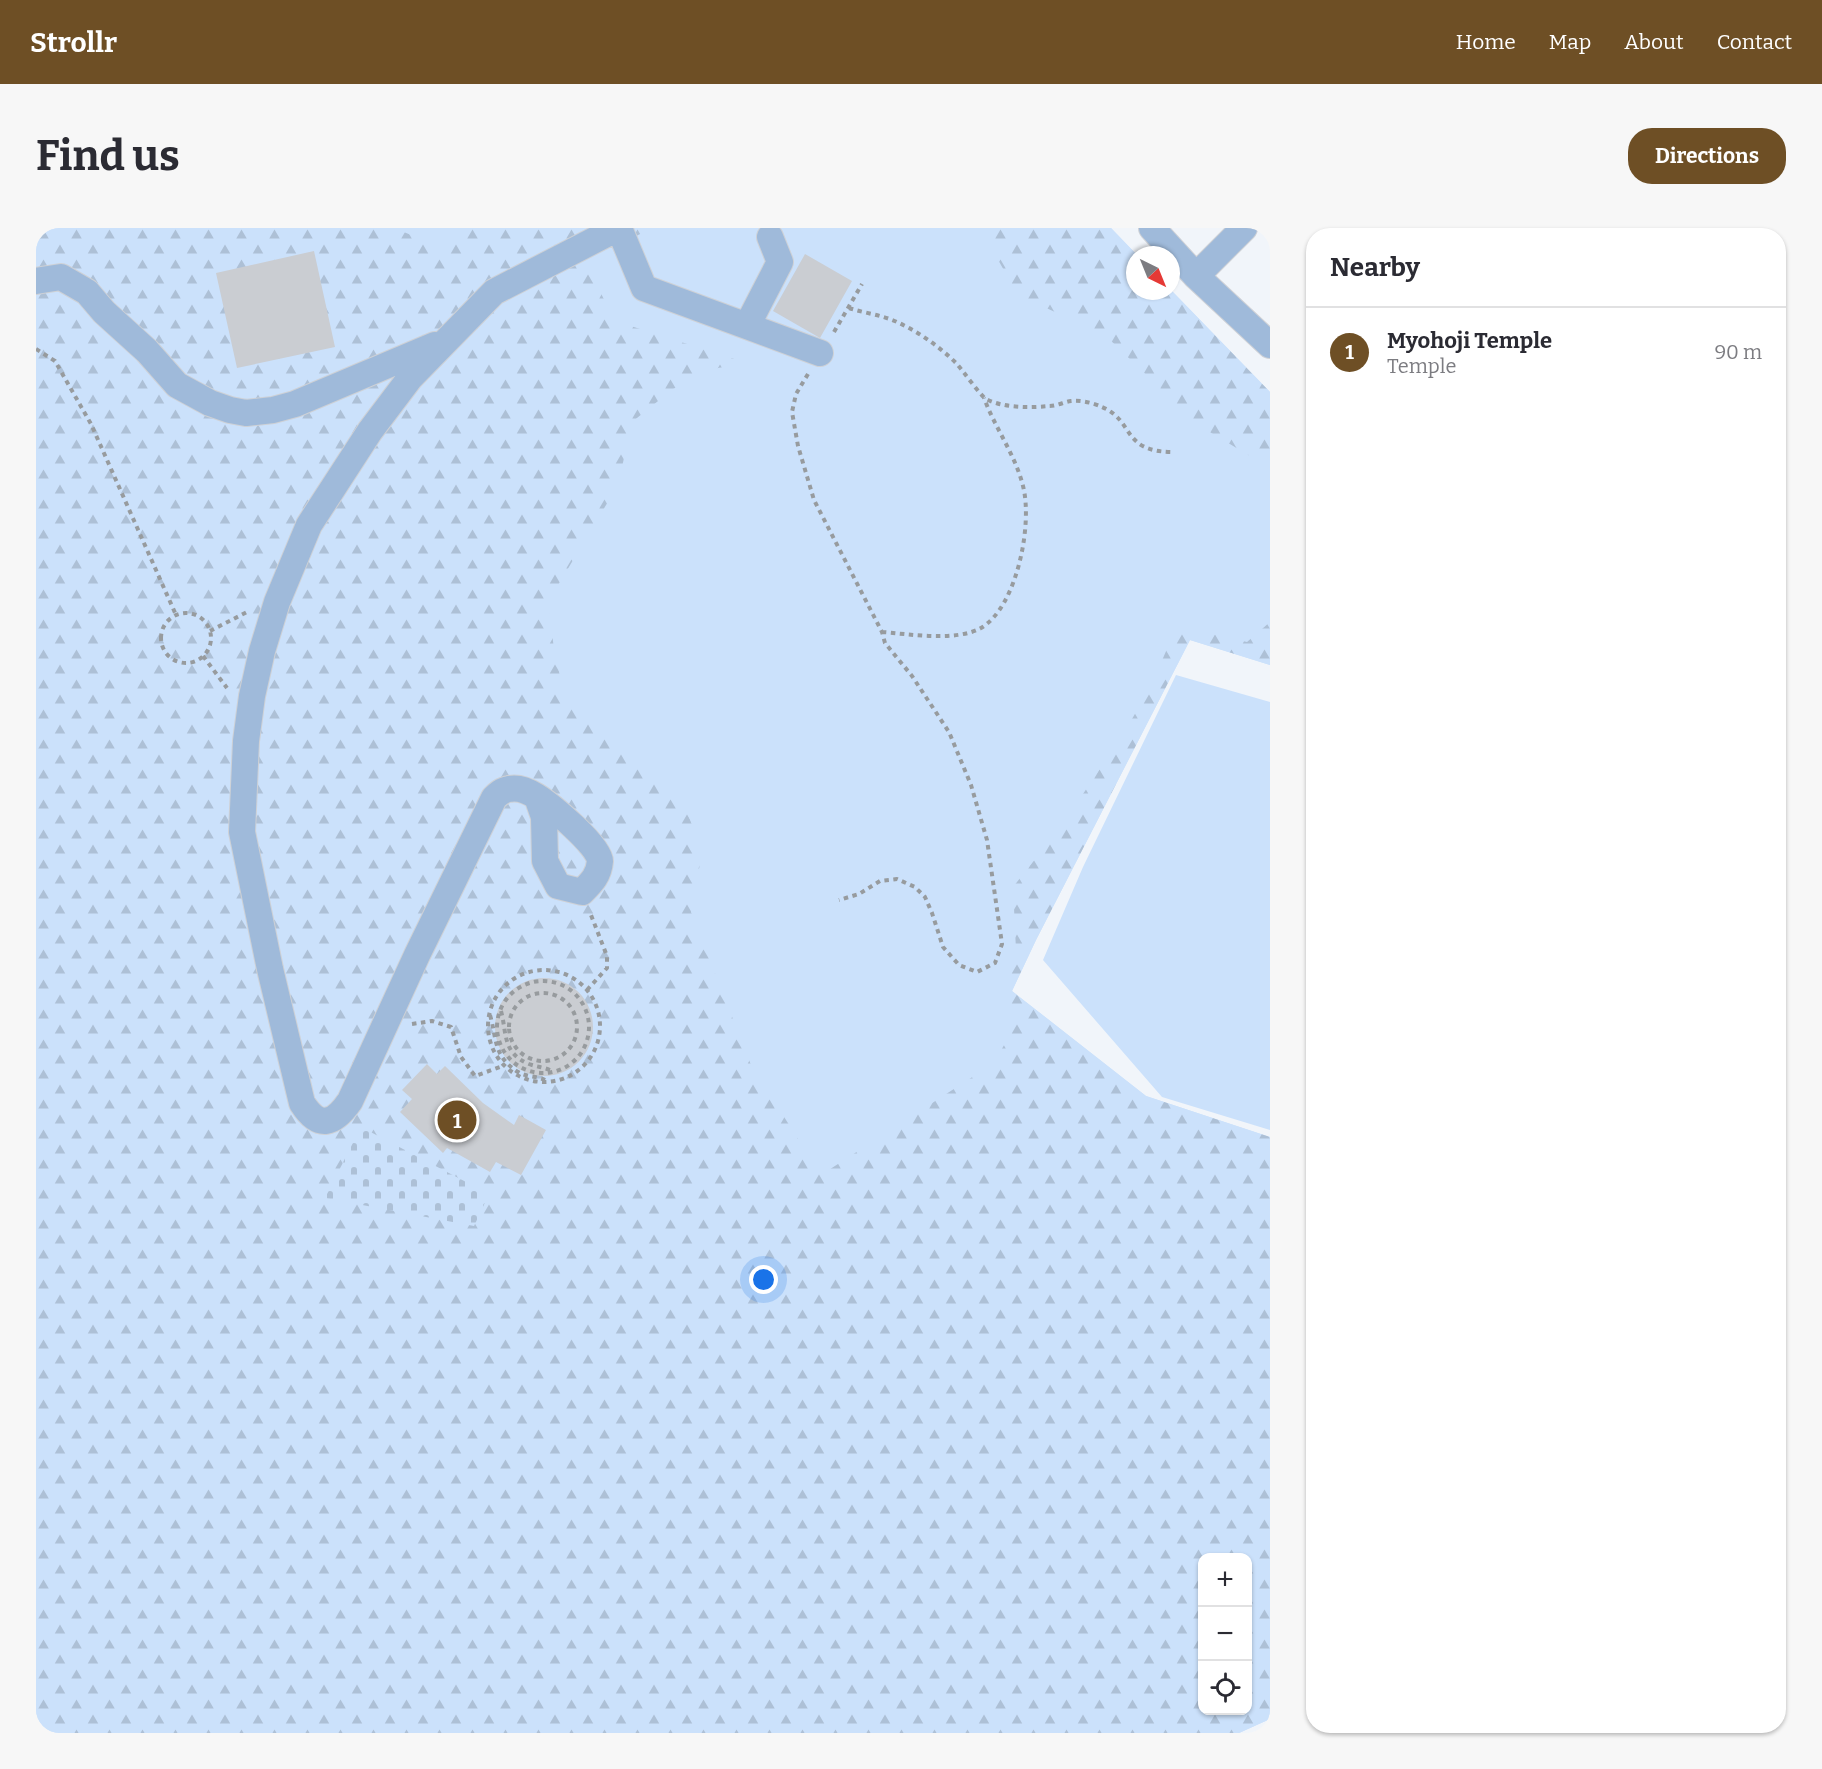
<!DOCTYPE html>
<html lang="en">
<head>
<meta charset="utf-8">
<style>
  body { margin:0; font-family:Bitter,serif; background:#f7f7f7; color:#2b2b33 }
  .controls { position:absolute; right:18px; bottom:18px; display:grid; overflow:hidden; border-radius:12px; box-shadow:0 2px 4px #0004 }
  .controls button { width:54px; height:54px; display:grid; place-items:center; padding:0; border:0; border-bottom:2px solid #e1e1e2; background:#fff; color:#2b2b33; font:30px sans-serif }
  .compass { position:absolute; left:1090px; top:18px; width:54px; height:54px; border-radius:50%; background:#fff; box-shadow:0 2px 4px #0004; rotate:137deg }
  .you { position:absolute; left:728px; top:1052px; width:21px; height:21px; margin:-15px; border:4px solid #fff; border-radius:50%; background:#1a73e8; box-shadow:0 0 0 9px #1a73e833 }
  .badge { display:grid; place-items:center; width:39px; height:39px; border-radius:50%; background:#6e4f25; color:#fff; font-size:20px; font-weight:700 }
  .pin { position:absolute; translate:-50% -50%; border:3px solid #fff; box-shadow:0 2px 6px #0006 }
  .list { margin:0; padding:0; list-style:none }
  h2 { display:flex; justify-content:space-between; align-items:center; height:78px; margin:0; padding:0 24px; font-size:26px }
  h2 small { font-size:20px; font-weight:400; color:#7c7c81 }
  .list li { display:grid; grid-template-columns:39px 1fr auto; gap:18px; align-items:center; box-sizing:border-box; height:90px; padding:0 24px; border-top:2px solid #e1e1e2 }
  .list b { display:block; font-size:22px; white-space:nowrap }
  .list p { margin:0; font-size:20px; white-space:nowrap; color:#7c7c81 }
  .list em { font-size:20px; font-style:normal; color:#7c7c81 }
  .icon { flex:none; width:33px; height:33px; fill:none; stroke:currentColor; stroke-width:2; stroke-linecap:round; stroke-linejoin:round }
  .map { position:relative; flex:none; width:1234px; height:1505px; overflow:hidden; border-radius:24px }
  header { display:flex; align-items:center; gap:36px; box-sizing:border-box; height:84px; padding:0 30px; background:#6e4f25; color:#fff }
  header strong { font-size:28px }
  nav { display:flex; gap:33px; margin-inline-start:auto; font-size:21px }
  .intro { display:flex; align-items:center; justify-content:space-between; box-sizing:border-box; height:144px; padding:0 36px }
  h1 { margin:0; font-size:42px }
  .button { padding:15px 27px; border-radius:24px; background:#6e4f25; color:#fff; font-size:21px; font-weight:700 }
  main { display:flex; gap:36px; padding:0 36px }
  aside { flex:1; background:#fff; border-radius:24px; box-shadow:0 2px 4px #0004 }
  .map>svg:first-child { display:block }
  .grass { fill:#cbe1fb; fill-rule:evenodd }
  .forest { fill:url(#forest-firs); fill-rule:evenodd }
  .cemetery { fill:url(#cemetery-stones) }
  .building { fill:#cacdd2 }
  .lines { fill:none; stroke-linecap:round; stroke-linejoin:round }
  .minor-casing { stroke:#ced1d6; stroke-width:28 }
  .path { stroke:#979b9e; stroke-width:4; stroke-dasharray:4.5 4.5; stroke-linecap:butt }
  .minor { stroke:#9fbada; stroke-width:26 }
</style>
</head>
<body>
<header>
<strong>Strollr</strong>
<nav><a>Home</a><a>Map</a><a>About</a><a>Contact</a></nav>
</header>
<div class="intro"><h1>Find us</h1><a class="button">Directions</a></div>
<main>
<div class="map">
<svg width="1234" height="1505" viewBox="0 0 1234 1505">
  <defs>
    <pattern id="forest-firs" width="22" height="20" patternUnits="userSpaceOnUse" patternTransform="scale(1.5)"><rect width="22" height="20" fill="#cbe1fb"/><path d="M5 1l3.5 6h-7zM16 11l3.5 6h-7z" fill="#adc0d6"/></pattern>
    <pattern id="cemetery-stones" width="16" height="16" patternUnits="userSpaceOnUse" patternTransform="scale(1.5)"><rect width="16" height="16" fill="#cbe1fb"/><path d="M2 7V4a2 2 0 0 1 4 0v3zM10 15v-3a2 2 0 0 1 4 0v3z" fill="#adc0d6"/></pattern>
  </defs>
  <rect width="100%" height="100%" fill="#f1f5fa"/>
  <!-- grass -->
  <path class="grass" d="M0,0h1075l26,27h-2v36l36,-1 99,102v273l-80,-25 -154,300 -24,51 134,105 124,41v582l-31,14h-1203zM1166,1330h46v152h-46z
    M1140,447l94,27v428l-108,-33 -119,-137 40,-93z"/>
  <!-- forest -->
  <path class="forest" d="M0,0h358l39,16 41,-16h178l-67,34 30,59 132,42 -29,5 -45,21 -41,33 -14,63 -70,117 6,47 11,50 123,115 14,39 -11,59 60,153 70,110 173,-112 19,-34 -6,-48 9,-31 -3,-63 39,-49 22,-17 9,-27 42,-63 25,-43 27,-62 70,16 23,-20v43l-80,-25 -154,300 -24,51 134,105 124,41v582l-31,14h-1203zM1166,1330h46v152h-46z
    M944,0h131l26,27h-2v36l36,-1 99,102v76l-72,-43 -93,-90 -87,-40z"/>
  <!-- cemetery -->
  <path class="cemetery" d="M325,899l128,67 -15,32 -149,-28z"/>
  <!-- building -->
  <path class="building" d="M278,23l21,96 -98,21 -21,-95z
    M769,26l47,27 -32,57 -47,-27z
    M459 799a49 49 0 1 1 98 0a49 49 0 1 1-98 0Z
    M391,836l10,10 8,-8 38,37 31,22 5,-10 27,15 -25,45 -25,-13 -6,10 -43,-24 -4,5 -43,-41 12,-13 -10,-9z"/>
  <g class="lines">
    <defs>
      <path id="minor" d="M583,0l25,60 103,38 33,-64 -10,-25
        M1116,0l44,48 74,69
        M1160,48l48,-48
        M0,53l25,-4 26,15 17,20 43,39 30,34 33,18 20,7 16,3 27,-3 22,-6 140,-59
        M711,98l73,27
        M501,569l7,20 1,44 13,25 24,6c10,-10 17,-17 18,-31 0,-15 -51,-57 -64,-65 -8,-5 -18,-9 -27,-7 -7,1 -11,5 -15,9l-77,157 -67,146c-16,23 -31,29 -48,2l-32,-134 -28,-137 4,-91 6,-45 10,-45 15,-49 32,-77 61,-94 40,-53 84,-86 124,-64"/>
    </defs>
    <!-- minor casing -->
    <use href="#minor" class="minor-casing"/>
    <!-- path -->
    <path class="path" d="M813,80c15,5 33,7 48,14 22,10 43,25 60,42 6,7 24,32 29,35 17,9 44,9 63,7 8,0 15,-4 22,-5 10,-1 23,2 31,6 33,14 19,44 69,45
      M798,104l28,-48
      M0,121l19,12 36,63 85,191
      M772,146l-12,20 -4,18 6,34 16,54 68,132 3,11 27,33 37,56 22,53 16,55 15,104 -7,19 -18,9 -18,-7 -16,-18 -11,-34 -7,-16 -10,-10 -18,-8 -17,2 -21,13 -20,6
      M125 410a25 25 0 1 1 50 0a25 25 0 1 1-50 0Z
      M174,403l37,-19
      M846,404c27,2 74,10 99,-4 36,-21 52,-104 42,-142 -8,-32 -28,-58 -39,-88
      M167,428l24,32
      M452 798a56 56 0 1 1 112 0a56 56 0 1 1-112 0Z
      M461 799a46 46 0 1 1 92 0a46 46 0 1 1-92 0Z
      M551,762l20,-22v-12l-16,-41
      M473 799a34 34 0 1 1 68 0a34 34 0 1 1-68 0Z
      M465,783c6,22 1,42 28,53 8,3 15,3 23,7
      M454,787c7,24 3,41 28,57 8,5 19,4 27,8
      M376,796l20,-3 19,6 10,30 14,19 28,-10"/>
    <!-- minor -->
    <use href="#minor" class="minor"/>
  </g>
</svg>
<div class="controls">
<button>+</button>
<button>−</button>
<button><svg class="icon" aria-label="locate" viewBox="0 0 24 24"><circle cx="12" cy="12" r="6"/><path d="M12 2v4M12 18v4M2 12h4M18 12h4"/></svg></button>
</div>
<svg class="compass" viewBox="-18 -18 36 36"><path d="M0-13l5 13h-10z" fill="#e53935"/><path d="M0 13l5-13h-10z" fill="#7c7c81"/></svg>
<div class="you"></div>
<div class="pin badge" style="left:421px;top:892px">1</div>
</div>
<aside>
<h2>Nearby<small></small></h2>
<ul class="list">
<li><span class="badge">1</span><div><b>Myohoji Temple</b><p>Temple</p></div><em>90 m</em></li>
</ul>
</aside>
</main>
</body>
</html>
